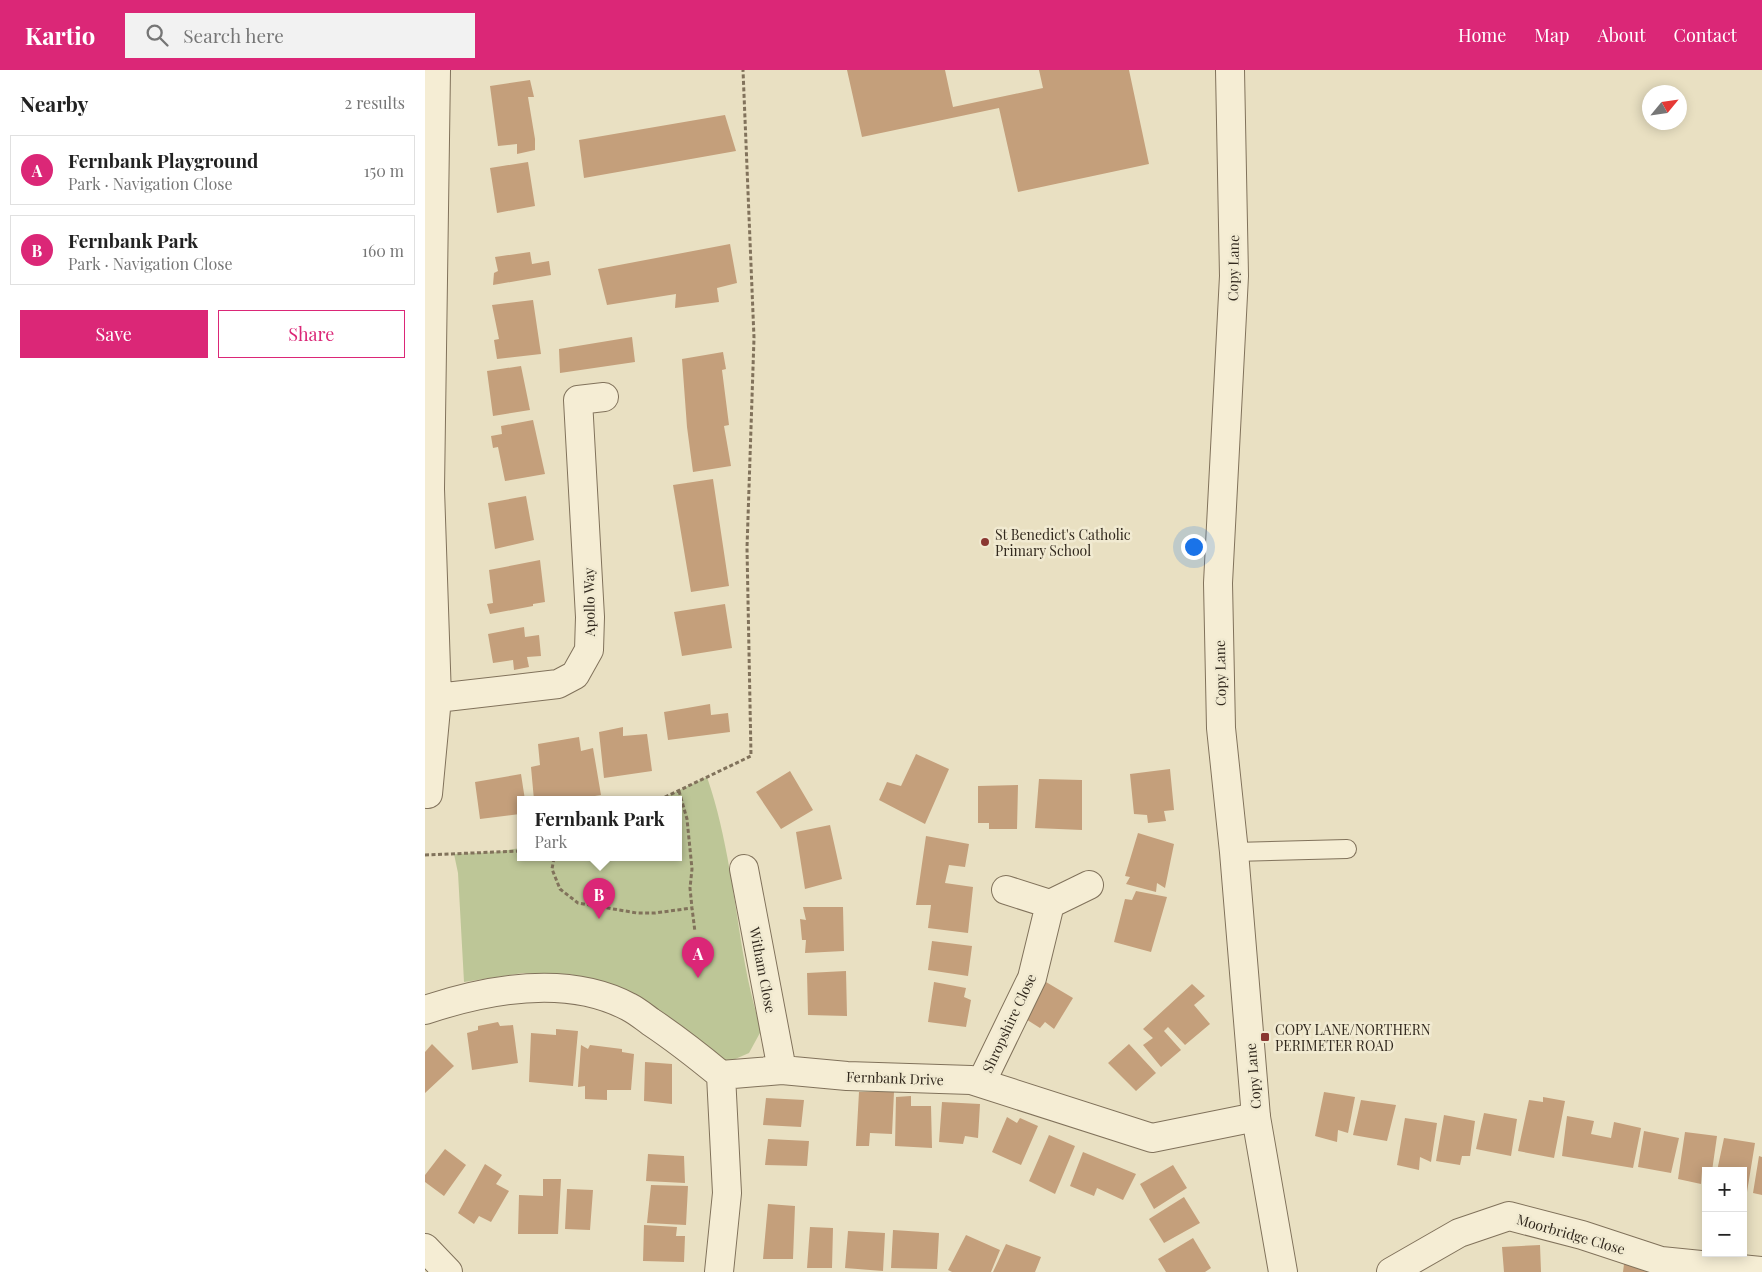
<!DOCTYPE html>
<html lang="en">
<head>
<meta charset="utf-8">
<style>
  body { margin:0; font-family:"Playfair Display",serif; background:#f2f2f2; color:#222 }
  .controls { position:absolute; right:15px; bottom:15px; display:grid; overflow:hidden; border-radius:0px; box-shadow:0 2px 12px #0003 }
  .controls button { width:45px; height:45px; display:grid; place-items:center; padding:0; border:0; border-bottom:1px solid #e0e0e0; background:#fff; color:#222; font:25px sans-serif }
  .compass { position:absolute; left:1217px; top:15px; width:45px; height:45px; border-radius:50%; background:#fff; box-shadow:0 2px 12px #0003; rotate:61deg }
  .you { position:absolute; left:768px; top:476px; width:18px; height:18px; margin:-12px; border:4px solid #fff; border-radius:50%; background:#1a73e8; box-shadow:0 0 0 8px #1a73e833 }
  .badge { display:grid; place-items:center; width:32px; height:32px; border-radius:50%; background:#db2777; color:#fff; font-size:16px; font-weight:700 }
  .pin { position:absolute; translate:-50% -41px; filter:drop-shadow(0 1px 2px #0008) }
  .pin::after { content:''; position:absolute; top:26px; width:18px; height:15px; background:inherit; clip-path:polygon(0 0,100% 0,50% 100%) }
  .popup { position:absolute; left:92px; top:726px; width:165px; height:65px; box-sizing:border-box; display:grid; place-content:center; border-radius:0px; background:#fff; filter:drop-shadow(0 1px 4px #0005); font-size:16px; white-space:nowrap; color:#767676 }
  .popup b { font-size:19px; color:#222 }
  .popup::after { content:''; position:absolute; left:50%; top:100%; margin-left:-10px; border:10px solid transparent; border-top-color:#fff }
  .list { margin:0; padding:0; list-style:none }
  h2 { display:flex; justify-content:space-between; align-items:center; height:65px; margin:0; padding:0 20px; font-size:21px }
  h2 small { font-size:16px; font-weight:400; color:#767676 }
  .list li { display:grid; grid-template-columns:32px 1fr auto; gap:15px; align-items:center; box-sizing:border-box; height:70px; margin:0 10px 10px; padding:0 10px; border:1px solid #e0e0e0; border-radius:0px }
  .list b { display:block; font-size:19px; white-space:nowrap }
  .list p { margin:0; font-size:16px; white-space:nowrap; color:#767676 }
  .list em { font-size:16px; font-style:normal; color:#767676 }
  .actions { display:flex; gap:10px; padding:15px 20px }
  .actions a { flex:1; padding:11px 0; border:1px solid #db2777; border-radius:0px; text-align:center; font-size:18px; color:#db2777 }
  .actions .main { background:#db2777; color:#fff }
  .icon { flex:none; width:28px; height:28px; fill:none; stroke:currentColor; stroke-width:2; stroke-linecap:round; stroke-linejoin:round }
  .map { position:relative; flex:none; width:1337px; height:1202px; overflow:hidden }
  header { display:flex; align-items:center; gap:30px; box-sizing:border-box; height:70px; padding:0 25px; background:#db2777; color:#fff }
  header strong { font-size:24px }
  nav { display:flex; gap:28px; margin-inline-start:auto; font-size:18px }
  .search { width:350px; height:45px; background:#f2f2f2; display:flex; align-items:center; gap:12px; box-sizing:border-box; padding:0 18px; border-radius:0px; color:#767676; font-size:19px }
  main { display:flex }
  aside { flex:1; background:#fff }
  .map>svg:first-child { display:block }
  .green { fill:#bdc697 }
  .building { fill:#c49f7b }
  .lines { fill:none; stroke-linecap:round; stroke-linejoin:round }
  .service-casing { stroke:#81725b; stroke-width:20 }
  .minor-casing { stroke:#81725b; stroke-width:30 }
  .tertiary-casing { stroke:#81725b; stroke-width:30 }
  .path { stroke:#81725b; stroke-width:3; stroke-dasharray:4 2.5; stroke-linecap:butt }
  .service { stroke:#f5edd4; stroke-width:18 }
  .minor { stroke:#f5edd4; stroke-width:28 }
  .tertiary { stroke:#f5edd4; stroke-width:28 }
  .poi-dot { fill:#8a3731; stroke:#f1ead1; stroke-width:2 }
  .labels { text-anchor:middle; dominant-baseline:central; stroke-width:5; stroke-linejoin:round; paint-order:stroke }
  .street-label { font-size:14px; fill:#32291e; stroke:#f1ead1 }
  .poi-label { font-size:14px; fill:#32291e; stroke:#f1ead1; text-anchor:start }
</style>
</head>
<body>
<header>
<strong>Kartio</strong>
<div class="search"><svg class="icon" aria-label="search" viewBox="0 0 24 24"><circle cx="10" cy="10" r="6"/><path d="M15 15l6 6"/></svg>Search here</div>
<nav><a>Home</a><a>Map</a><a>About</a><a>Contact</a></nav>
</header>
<main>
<aside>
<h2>Nearby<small>2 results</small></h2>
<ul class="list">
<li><span class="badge">A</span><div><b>Fernbank Playground</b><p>Park · Navigation Close</p></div><em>150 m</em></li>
<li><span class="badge">B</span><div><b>Fernbank Park</b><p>Park · Navigation Close</p></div><em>160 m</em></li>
</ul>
<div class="actions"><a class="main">Save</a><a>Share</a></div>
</aside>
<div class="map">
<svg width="1337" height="1202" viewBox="0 0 1337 1202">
  <rect width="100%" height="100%" fill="#e9e0c2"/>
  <!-- green -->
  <path class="green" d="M282,707c21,61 27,125 38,187 4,23 10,45 16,67l-12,22 -23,10 -20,-10 -42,-40 -25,-16 -27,-11 -42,-12 -47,-1 -59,9 -6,-109 -4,-19 43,-2 23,-4v10h158v-58h-19z"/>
  <!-- building -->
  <path class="building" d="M422,0h98l8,37 90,-19 -4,-18h90l20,94 -131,28 -19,-84 -137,29z
    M105,10l4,17h-6l7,42v11l-18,4v-10l-19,2 -8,-60z
    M300,45l11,36 -152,27 -5,-38z
    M103,92l7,44 -38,7 -7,-45z
    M305,174l7,39 -20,5 2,14 -44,6 1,-14 -69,11 -9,-36z
    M105,182l2,12 17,-3 2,14 -58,10 1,-12 4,-2 -3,-14z
    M108,230l8,54 -44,5 -3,-19 5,-1 -7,-34z
    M207,267l3,25 -75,11 -1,-24z
    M298,282l3,17 -4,1 7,55 -5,1 7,40 -38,6 -6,-45 -5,-68z
    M96,296l9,44 -37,6 -6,-45z
    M108,350l12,54 -40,7 -7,-34 -5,1 -2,-12 11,-2 -1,-8z
    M288,409l16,107 -38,6 -18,-107z
    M101,426l8,44 -39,9 -7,-46z
    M115,490l5,42 -12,2v2l-43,8 -3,-10 6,-1 -4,-33z
    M300,534l7,44 -50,8 -8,-44z
    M99,557l1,10 14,-2 2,21 -14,1 2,10 -15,3 -1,-10 -20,3 -5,-29z
    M285,634l1,11 17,-2 2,19 -62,8 -4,-28z
    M198,657v9l24,-2 5,37 -48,7 -5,-46z
    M154,667l2,14 12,-3 8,47 -31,5h-36l-3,-33 9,-2 -2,-21z
    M491,684l33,15 -24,55 -46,-24 8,-18 14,4z
    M745,699l4,41 -10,1 2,10 -18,2 -1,-8 -13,-1 -4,-40z
    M365,701l23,39 -32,19 -25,-37z
    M96,704l4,26h-5v14l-40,5 -5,-37z
    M614,709l43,1v50l-47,-2z
    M593,715l-1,44h-28v-6h-11v-37z
    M405,755l12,54 -37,10 -9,-57z
    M713,763l36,11 -9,44 -8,-5 -1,9 -30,-8 4,-7 -5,-1z
    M501,766l43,8 -4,23 -16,-2 -4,18 28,4 -5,46 -40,-5 3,-23h-15z
    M711,821l31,6 -16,55 -37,-10 11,-43 7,1z
    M378,837h40l1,44 -39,2 1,-13h-4l-2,-21 6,1z
    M507,871l40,5 -4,30 -40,-6z
    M421,901l1,45 -39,-1 -1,-42z
    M509,912l32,6 -2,9 7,3 -5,27 -38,-5z
    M621,912l27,16 -19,31 -9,-7 -5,6 -19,-12z
    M767,914l13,12 -11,9 16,19 -25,21 -17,-18 -4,4 17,19 -20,17 -18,-22 10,-7 -10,-9z
    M73,952l2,4 13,-1 5,38 -46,7 -5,-37 11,-3v-4z
    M131,959l22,2 -5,55 -44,-4 2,-49 25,2z
    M7,974l22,22 -29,27v-41z
    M704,974l27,29 -20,18 -28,-28z
    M156,975l7,4 2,-4 32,4v3l12,2 -3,36h-24v10l-22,-1v-13l-7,1z
    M220,992l27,2v40l-28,-3z
    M434,1022h35l-2,42 -22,-1 -1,13h-13z
    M899,1022l31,5 -7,36 -10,-3 -1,12 -22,-6z
    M486,1026v10h20l1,42 -37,-2 1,-49z
    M1118,1027l22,4 -11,57 -36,-7 11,-51 14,2z
    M341,1028l38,2 -3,27 -38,-2z
    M936,1030l35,5 -9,36 -34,-6z
    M517,1032l38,2 -2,34 -13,-2 -2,8 -24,-2z
    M1059,1043l33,6 -6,37 -35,-7z
    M1019,1045l31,6 -5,35h-8l-2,9 -24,-4z
    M1142,1046l27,5 -3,13 20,4 3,-16 27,6 -8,40 -71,-12z
    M582,1047l10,6 3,-5 18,8 -17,39 -29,-13z
    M980,1048l32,5 -6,39 -11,-5 -1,13 -22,-5z
    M1219,1061l35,7 -8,35 -33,-6z
    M1260,1062l32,4 -5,35h-10l-1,13 -23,-5z
    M624,1065l26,11 -20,48 -26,-13z
    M1299,1068l31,5 -8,49 -4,-1v-20h-26z
    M343,1069l41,2 -2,25 -42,-1z
    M20,1079l21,16 -22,31 -19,-14v-7z
    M658,1082l53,22 -13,26 -26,-12 -3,8 -24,-10z
    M223,1084l36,2 1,27 -39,-2z
    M1334,1086l3,1v38l-9,-2z
    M60,1094l17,11 -6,9 13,7 -18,31 -12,-6 -5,8 -16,-11z
    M748,1095l14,23 -33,21 -14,-25z
    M118,1109h18l-3,55h-40l1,-39 24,1z
    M226,1115l37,1 -2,39 -39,-2z
    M142,1119l26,1 -3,40 -25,-1z
    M759,1127l16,26 -36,20 -15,-24z
    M343,1134l27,2 -2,53h-30z
    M219,1155l33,2 -1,9h9l-1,26 -41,-1z
    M385,1157l23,1 -1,40h-25z
    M468,1160l46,3 -2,36 -46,-1z
    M423,1161l37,2 -2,38 -38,-3z
    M541,1165l34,15 -9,22h-39l-4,-2z
    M768,1168l18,30 -6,4h-39l-8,-13z
    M581,1174l35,13 -6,15h-42z
    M1115,1175l1,27h-37l-2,-25z
    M1200,1186l26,16h-28z"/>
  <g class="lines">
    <defs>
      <path id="service" d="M809,782l113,-3"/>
      <path id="minor" d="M12,628l121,-14 17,-9 14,-25 1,-33 -12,-217 26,-3
        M3,724l9,-96 -7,-209 6,-419
        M319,799l38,201
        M581,820l44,14 39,-19
        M0,940c63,-21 142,-36 204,-3 8,4 15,10 22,15 24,16 47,34 70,53
        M556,1013l51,-105 18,-74
        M0,1178l23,24
        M294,1202l8,-79 -6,-118 61,-5 65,6 124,4 181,58 104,-21
        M966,1202l68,-39 50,-17 73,19 79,26 101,10"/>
      <path id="tertiary" d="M805,0l4,206 -16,307 3,145 13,124 22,265 27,155"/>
    </defs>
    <!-- service casing -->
    <use href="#service" class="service-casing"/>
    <!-- minor casing -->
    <use href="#minor" class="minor-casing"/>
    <!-- tertiary casing -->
    <use href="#tertiary" class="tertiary-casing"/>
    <!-- path -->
    <path class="path" d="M254,721l8,28 5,50 -2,19 2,20
      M234,730l92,-44 -4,-208 7,-210 -11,-268
      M0,785l95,-4
      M129,788l-2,11 8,20 18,14 59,10h18l37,-5 3,24"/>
    <!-- service -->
    <use href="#service" class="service"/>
    <!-- minor -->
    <use href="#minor" class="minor"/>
    <!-- tertiary -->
    <use href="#tertiary" class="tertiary"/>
  </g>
  <!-- markers -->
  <g class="poi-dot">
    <circle cx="560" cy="472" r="5"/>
    <rect x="835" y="962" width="10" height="10" rx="2.5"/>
  </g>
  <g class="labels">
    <!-- street labels -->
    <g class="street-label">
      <text transform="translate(808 198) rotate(-89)">Copy Lane</text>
      <text transform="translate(164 532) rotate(-91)">Apollo Way</text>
      <text transform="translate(795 603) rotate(-91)">Copy Lane</text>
      <text transform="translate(338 900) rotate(79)">Witham Close</text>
      <text transform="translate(584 953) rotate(-65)">Shropshire Close</text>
      <text transform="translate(828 1006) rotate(-95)">Copy Lane</text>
      <text transform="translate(470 1008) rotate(2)">Fernbank Drive</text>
      <text transform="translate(1146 1164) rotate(16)">Moorbridge Close</text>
    </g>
    <!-- poi labels -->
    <g class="poi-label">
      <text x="570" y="464">St Benedict's Catholic<tspan x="570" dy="16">Primary School</tspan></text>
      <text x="850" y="959">COPY LANE/NORTHERN<tspan x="850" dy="16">PERIMETER ROAD</tspan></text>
    </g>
  </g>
</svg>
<div class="controls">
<button>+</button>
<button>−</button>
</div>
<svg class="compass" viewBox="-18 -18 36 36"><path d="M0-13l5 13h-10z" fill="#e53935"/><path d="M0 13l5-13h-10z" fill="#767676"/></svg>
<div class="you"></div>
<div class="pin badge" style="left:273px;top:908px">A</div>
<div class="pin badge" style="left:174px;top:849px">B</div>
<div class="popup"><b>Fernbank Park</b>Park</div>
</div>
</main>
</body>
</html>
